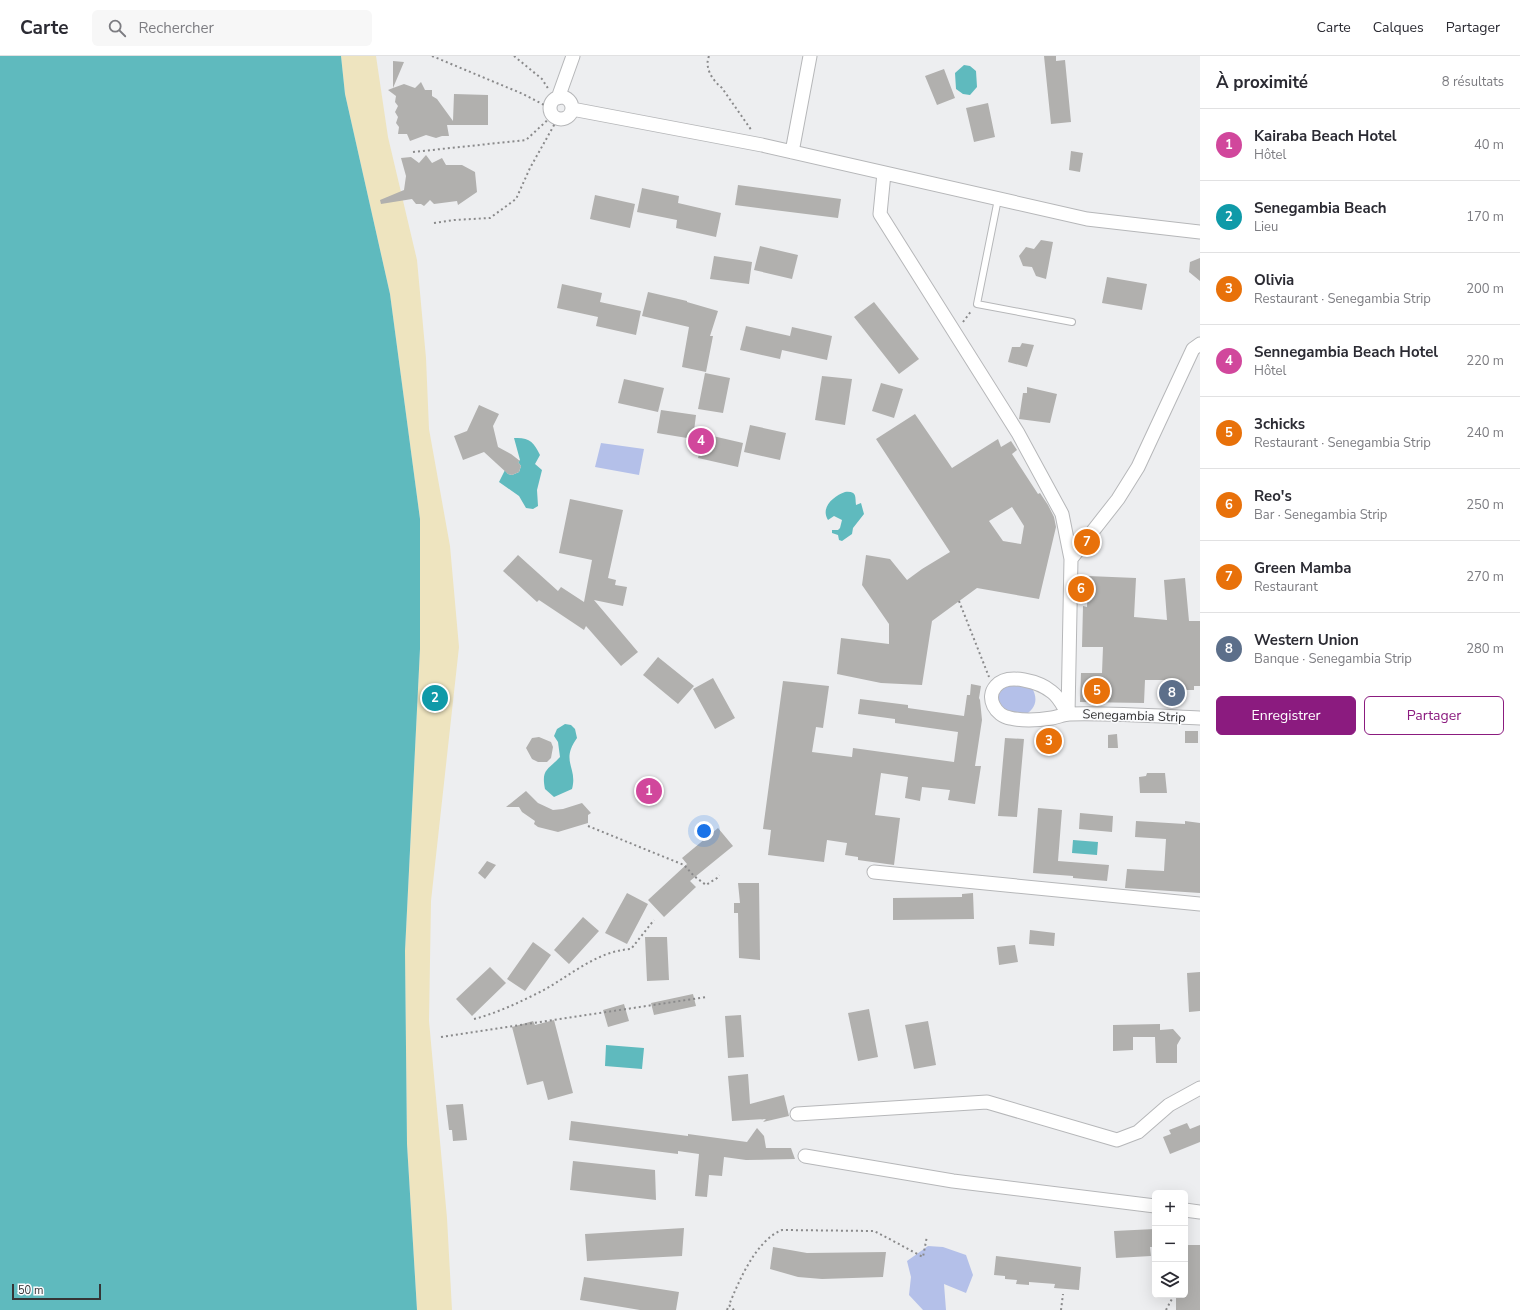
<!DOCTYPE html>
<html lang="fr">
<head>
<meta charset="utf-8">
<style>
  body { margin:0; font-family:"Nunito Sans",sans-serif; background:#f7f7f7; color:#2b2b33 }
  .controls { position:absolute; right:12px; bottom:12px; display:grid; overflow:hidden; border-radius:6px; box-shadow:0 4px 16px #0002 }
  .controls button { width:36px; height:36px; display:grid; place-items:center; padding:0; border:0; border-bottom:1px solid #e1e1e2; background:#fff; color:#2b2b33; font:20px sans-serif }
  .scale { position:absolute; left:12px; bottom:10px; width:89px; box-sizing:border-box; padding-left:4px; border:2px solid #353536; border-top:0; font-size:11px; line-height:14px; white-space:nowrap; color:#353536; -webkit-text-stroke:3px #fafbfd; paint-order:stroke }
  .you { position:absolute; left:704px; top:775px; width:14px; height:14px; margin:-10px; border:3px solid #fff; border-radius:50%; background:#1a73e8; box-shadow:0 0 0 6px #1a73e833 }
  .badge { display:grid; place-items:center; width:26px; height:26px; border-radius:50%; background:#8b1b7f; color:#fff; font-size:13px; font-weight:700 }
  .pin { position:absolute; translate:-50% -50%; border:2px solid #fff; box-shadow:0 1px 4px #0006 }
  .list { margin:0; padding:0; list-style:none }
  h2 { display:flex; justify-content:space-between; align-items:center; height:52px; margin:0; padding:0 16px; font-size:17px }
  h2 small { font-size:13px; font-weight:400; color:#7c7c81 }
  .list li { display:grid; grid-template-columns:26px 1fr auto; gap:12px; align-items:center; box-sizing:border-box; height:72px; padding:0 16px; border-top:1px solid #e1e1e2 }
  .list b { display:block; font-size:15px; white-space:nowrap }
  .list p { margin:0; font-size:13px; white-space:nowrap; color:#7c7c81 }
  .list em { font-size:13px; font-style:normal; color:#7c7c81 }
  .actions { display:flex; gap:8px; padding:12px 16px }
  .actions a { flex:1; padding:9px 0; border:1px solid #8b1b7f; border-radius:6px; text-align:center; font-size:14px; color:#8b1b7f }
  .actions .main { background:#8b1b7f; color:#fff }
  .icon { flex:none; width:22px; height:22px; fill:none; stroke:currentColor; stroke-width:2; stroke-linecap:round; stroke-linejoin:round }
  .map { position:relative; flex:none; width:1200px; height:1254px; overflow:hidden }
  header { display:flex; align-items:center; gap:24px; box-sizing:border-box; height:56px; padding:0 20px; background:#fff; border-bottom:1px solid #e1e1e2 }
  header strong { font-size:19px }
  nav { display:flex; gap:22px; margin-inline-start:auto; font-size:14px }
  .search { width:280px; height:36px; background:#f7f7f7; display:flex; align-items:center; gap:10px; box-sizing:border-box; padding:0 14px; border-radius:6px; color:#7c7c81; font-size:15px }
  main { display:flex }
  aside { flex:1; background:#fff }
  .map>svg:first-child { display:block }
  .green { fill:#b4c0e9 }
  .sand { fill:#eee4bf }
  .water { fill:#5fbabe }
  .building { fill:#b1b0ae; fill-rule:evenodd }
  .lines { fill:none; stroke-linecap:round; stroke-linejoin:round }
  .service-casing { stroke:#b6b7b9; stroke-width:8 }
  .minor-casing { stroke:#b6b7b9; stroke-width:15 }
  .path { stroke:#8a8a8b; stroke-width:2; stroke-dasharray:2 3; stroke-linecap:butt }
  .service { stroke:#fff; stroke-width:6 }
  .minor { stroke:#fff; stroke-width:13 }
  .labels { text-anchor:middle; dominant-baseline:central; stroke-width:3; stroke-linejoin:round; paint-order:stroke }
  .street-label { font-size:13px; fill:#353536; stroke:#fafbfd }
</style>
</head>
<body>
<header>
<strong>Carte</strong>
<div class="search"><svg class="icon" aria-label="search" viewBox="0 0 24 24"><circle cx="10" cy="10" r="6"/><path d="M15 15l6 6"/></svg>Rechercher</div>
<nav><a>Carte</a><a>Calques</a><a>Partager</a></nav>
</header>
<main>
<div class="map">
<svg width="1200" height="1254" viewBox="0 0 1200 1254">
  <rect width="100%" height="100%" fill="#edeef0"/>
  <!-- green -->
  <path class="green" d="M601,387l43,6 -5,26 -44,-8z
    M1007,625l25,7c7,12 3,22 -9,28l-26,-9 1,-21z
    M928,1190l15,1 23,8 7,20 -7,18 -22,-9 2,26h-23l-14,-15 2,-18 -4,-16z"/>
  <!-- sand -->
  <path class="sand" d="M341,0h35l12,81 29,123 9,98 3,71 21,117 9,101 -28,254 -2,120 18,197 5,92h-35l-10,-166 -2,-193 15,-302v-130l-30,-225 -45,-200z"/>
  <!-- water -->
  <path class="water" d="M0,0h341l4,38 45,200 30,225v130l-15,302 2,193 10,166h-417z
    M964,9l6,1 6,5 1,16 -7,8 -7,-1 -7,-5 -1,-16z
    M514,382c15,-1 20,4 26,17l-5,9 7,6 -5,20 1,16 -5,3 -7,-1 -7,-12 -20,-14 6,-12 3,4 4,1 7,-3 2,-6 -3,-4 2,-2z
    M845,436c12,-1 10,4 11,13l5,-2 3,11 -11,14 -1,6 -10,7 -3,-1 -1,-5 -6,-2v-3h6l2,-2 2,-8 -8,-4 -6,4c-8,-13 6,-24 17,-28z
    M565,668l6,1 4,4 2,9c-17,24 1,29 -5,51l-18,8 -9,-8c-4,-20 3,-19 15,-32l-2,-15 -4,-6 3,-7z
    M1073,784l25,2 -1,13 -25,-2z
    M606,989l38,3 -2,21 -37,-3z"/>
  <!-- building -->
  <path class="building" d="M1044,0h12v5l9,-1 6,62 -20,2z
    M393,5l11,1 -11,26 11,-4 11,4 6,-6 4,8h7v6l5,3 16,22 1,-27 34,1v30h-41l2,11h-7l-6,2 -10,-3 -16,6 -3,-7h-9l1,-7 -3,-4 2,-6 -3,-5 3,-6 -3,-4 1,-6 -8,-6 5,-2z
    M944,13l11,29 -18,7 -12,-29z
    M988,47l7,34 -21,5 -8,-34z
    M1071,95l12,2 -3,19 -11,-2z
    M426,99l6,8 10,-5 4,7h16l13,7 2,20 -19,13 -1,-4 -23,3 -4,-4 -6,6 -3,-2h-5l-4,-5 -31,5 -1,-4 24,-10 2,-14 -5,-18 10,-1 8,6z
    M738,129l103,14 -3,19 -103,-13z
    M642,132l37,8 -1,7 43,10 -5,24 -40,-9 1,-8 -40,-8z
    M595,139l40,9 -5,24 -40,-9z
    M1041,184l12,2 -7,37 -10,-3 -4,-9 -9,-1 -4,-10 7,-9 8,2z
    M760,190l38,9 -6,24 -38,-9z
    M714,200l38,6 -3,22 -39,-5z
    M1200,202v23l-11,-9 1,-10z
    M1107,221l40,7 -5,26 -40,-7z
    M562,228l40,9 -2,9 41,9 -5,24 -40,-9 2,-9 -41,-9z
    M648,236l39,9v1l31,9 -8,25h3l-7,36 -24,-5 7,-40 -47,-11z
    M874,246l45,57 -20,15 -45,-57z
    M746,270l44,10 2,-9 40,9 -5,24 -45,-10 -2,9 -40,-9z
    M1022,287l12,2 -7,22 -19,-5 4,-15h8z
    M705,317l25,5 -7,35 -25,-4z
    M822,320l30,3 -7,46 -30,-5z
    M624,323l40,9 -6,24 -40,-9z
    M881,327l22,6 -9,29 -22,-7z
    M1027,331l30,7 -7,29 -31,-4 4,-26h4z
    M479,349l20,9 -6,12 5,21 13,7 9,7 -2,1 3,4 -2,6 -7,3 -4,-1 -24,-22 -21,8 -9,-24 13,-5z
    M661,354l35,5 -3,24 -36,-6z
    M915,358l37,54 46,-29 3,8 10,-6 6,9 -5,4 26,40 2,-1 8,12 6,12 2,10 -17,72 -62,-11 -45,33 -10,64 -41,-2 -44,-9 4,-36 48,6v-20l-27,-39 4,-30 24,4 17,21 15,-11 28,-17 -74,-113zM1012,451l12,19 -3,18 -18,-3 -14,-20z
    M750,369l36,8 -6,27 -36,-8z
    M704,378l39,9 -5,24 -40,-9z
    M570,443l53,11 -15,68 8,2 -1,5 12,2 -4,19 -29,-6 44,52 -17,14 -35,-40 -2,4 -45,-30 -2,2 -34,-31 15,-16 40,36 3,-4 23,15 8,-42 -33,-7z
    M1088,520l48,2 -2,39 33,3 -3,-40 21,-2 4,43h11v65h-6v4h-20v-4h-4l-1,-6h-24l-1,23 -64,-1 1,-29h21l1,-26h-21l1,-41 4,1z
    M658,601l36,29 -16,18 -35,-29z
    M713,622l22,40 -20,11 -22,-40z
    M783,625l46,5 -6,42 -7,-1 -4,25 40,5 1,-9 101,14 4,-30 -63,-9v-4l-37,-5 2,-15 48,6v3l56,8 3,-21h3l1,-11 10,2 -2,12 1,2 2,20 -7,46h6l-6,38 -27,-4 2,-10 -28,-3 -2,14 -15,-3 3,-21 -27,-4 -6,42 25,3 -6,47 -36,-5v-3l-13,-2 2,-12 -20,-3 -3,22 -56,-7 3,-25 -8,-1z
    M1185,675h13v12h-13z
    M1117,678l1,14h-10v-13z
    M539,681l12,5 2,5 -2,11 -4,4h-9l-6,-3 -6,-11 6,-10z
    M1005,682l19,1 -7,78 -19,-1z
    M1147,717h18l2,20h-27l-1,-16 7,-1z
    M526,735l12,12 15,7 10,-1 19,-6 9,10 -3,2v8l-30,9 -20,-5 -4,-3 1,-3 -13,-9 -3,-5h-13z
    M1038,752l24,2 -4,51 51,4 -2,16 -34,-3v-2l-40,-3z
    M1080,757l33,3 -1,16 -33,-3z
    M1136,765l49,3v-3l15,2v70l-75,-5 2,-19 37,2 2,-32 -31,-2z
    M718,772l15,18 -43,35 6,6 -32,30 -16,-17 39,-36 -5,-6z
    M487,805l9,4 -11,14 -7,-6z
    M738,827h21l1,77 -21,-2 -1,-45h-4v-10h6z
    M627,837l21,11 -21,40 -22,-11z
    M973,837l1,26 -81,1v-22l69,-1v-3z
    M583,861l16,14 -30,33 -15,-14z
    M1030,874l25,3 -1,13 -25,-2z
    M645,881h22l2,43 -22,1z
    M533,886l18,13 -26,36 -18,-12z
    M1015,889l3,17 -19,3 -2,-18z
    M490,911l16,16 -34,33 -16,-17z
    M1200,916v39l-11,1 -2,-39z
    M693,938l3,12 -42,9 -3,-12z
    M624,948l5,17 -21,6 -5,-17z
    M869,953l9,48 -20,4 -10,-48z
    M741,959l3,42 -16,1 -3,-42z
    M554,964l19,73 -25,7 -5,-19 -16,4 -15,-58 21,-6 2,4z
    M928,965l8,44 -22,4 -9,-44z
    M1160,968v6l13,-1 8,9 -4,7v18h-21l-1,-26h-22v13l-20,1v-26z
    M748,1018l2,30 34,-9 5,21 -26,6 3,-3 -34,2 -4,-45z
    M463,1048l4,36 -14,1 -1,-11h-3l-3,-25z
    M571,1065l117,15v-2l59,8 10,-14 7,8 2,12h25l4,11 -49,1 -22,-3 -2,19 -13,-1 -2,22 -12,-1 4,-42 -21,-3v3l-109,-14z
    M1187,1067l3,6 10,-4v17l-30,12 -7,-17 8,-3 -2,-4z
    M573,1105l82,9 1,30 -86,-10z
    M684,1172l-2,28 -95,5 -2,-27z
    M1155,1173v18h-5l1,9 -35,2 -2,-27z
    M1185,1189h15v65h-24v-15h9z
    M773,1191l34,6 79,-1 -3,25 -61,2 -24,-2 -28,-8z
    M996,1200l85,11 -2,23 -25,-2 1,-4 -26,-2v3l-13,-1 1,-4 -12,-1v-3l-11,-1z
    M584,1221l95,15 -3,18h-36l-60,-10z"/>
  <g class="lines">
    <defs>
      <path id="service" d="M998,143l-21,105 95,18"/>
      <path id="minor" d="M550 52a11 11 0 1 1 22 0a11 11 0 1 1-22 0Z
        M558,42l15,-42
        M572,53l190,36 325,74 113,13
        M792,96l18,-96
        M884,117l-4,41 138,219 44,81 9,45 -3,155
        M1071,503l47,-60 20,-32 55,-118 7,-5
        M1068,658c-5,-8 -9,-17 -16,-22 -12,-10 -44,-20 -56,-6 -11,12 0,30 14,32 13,3 29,2 42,0 6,-1 12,-4 18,-4 43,-1 87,2 130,4
        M874,816l326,32
        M797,1058l190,-12 130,38 21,-8 31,-27 31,-17
        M805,1100l148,25 202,25
        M1185,1154l15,2"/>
    </defs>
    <!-- service casing -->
    <use href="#service" class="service-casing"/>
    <!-- minor casing -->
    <use href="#minor" class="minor-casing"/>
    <!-- path -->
    <path class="path" d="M432,0l91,38 27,14
      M514,0l28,23 7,11
      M709,0c-5,12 4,25 13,32l30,43
      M413,96l113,-12 27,-25
      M434,167l20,-3 36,-2 26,-19 14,-31 28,-50
      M963,266l9,-12
      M959,545l30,76
      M588,770l96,39 10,11 12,9 11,-7 2,-3
      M474,963c23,-6 44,-16 66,-27 29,-15 56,-41 91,-43l23,-29
      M441,981l265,-40
      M727,1254l2,-5
      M734,1254l-5,-5c10,-24 27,-65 53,-75l92,1c16,8 32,17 49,26l4,-21
      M1061,1254l2,-16
      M1166,1254l8,-15"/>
    <!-- service -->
    <use href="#service" class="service"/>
    <!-- minor -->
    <use href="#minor" class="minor"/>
  </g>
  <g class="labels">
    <!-- street labels -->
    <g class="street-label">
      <text transform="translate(1134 660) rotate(2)">Senegambia Strip</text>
    </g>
  </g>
</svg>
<div class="controls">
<button>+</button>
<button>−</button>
<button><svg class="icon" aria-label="layers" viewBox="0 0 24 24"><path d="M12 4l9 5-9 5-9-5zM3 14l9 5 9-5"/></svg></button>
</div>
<div class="scale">50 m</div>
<div class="you"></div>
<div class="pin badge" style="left:649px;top:735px;background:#d1479c">1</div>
<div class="pin badge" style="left:435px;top:642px;background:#0f9aa8">2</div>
<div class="pin badge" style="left:1049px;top:685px;background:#e8710a">3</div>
<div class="pin badge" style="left:701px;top:385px;background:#d1479c">4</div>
<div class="pin badge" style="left:1097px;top:635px;background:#e8710a">5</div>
<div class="pin badge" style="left:1081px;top:533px;background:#e8710a">6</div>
<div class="pin badge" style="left:1087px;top:486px;background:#e8710a">7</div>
<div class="pin badge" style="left:1172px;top:637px;background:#5c6f8a">8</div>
</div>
<aside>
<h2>À proximité<small>8 résultats</small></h2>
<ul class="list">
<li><span class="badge" style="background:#d1479c">1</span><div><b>Kairaba Beach Hotel</b><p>Hôtel</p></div><em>40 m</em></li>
<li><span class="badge" style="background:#0f9aa8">2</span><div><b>Senegambia Beach</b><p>Lieu</p></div><em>170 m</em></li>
<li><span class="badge" style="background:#e8710a">3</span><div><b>Olivia</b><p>Restaurant · Senegambia Strip</p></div><em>200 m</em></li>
<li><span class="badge" style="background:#d1479c">4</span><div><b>Sennegambia Beach Hotel</b><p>Hôtel</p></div><em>220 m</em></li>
<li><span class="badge" style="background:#e8710a">5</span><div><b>3chicks</b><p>Restaurant · Senegambia Strip</p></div><em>240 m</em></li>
<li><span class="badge" style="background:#e8710a">6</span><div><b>Reo's</b><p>Bar · Senegambia Strip</p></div><em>250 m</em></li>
<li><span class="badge" style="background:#e8710a">7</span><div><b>Green Mamba</b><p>Restaurant</p></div><em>270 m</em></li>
<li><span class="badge" style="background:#5c6f8a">8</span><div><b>Western Union</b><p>Banque · Senegambia Strip</p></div><em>280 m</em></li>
</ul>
<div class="actions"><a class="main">Enregistrer</a><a>Partager</a></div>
</aside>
</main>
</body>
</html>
